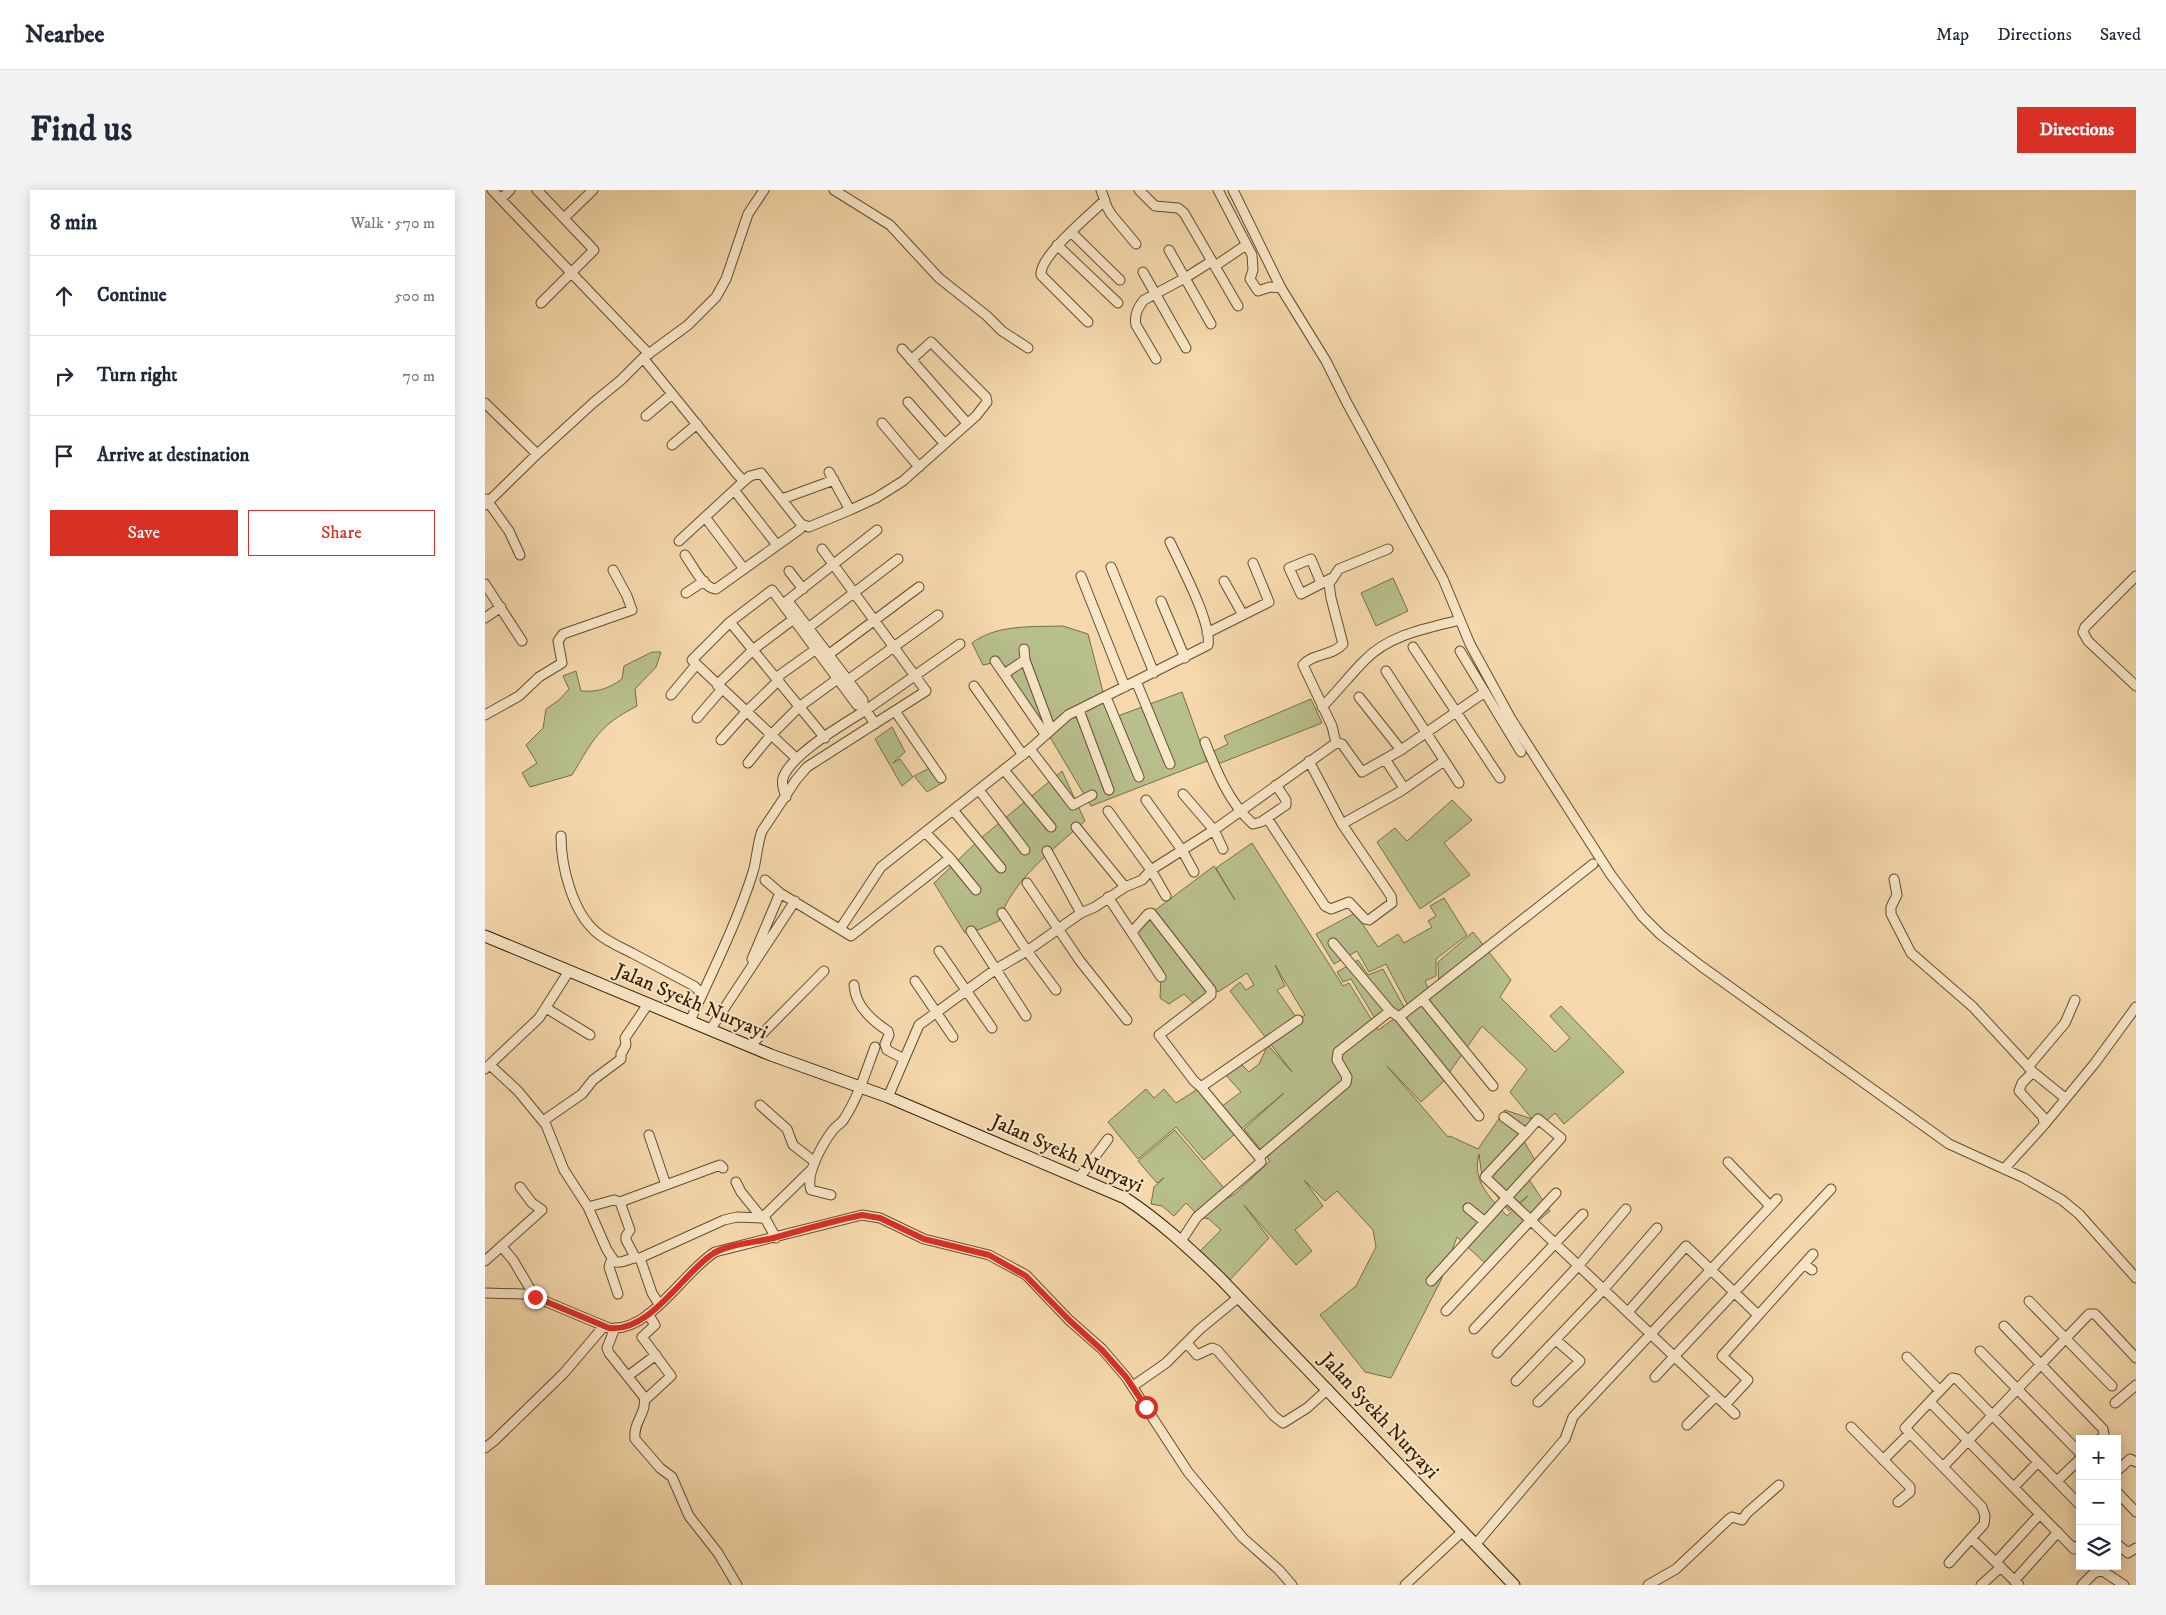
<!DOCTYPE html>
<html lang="en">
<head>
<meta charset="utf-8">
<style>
  body { margin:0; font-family:"IM FELL DW Pica",serif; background:#f2f2f3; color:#1f2937 }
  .controls { position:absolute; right:15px; bottom:15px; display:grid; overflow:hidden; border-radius:0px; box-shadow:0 2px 12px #0003 }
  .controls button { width:45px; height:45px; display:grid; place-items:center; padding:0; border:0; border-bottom:1px solid #e0e1e3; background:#fff; color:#1f2937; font:25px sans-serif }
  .stop { position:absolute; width:15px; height:15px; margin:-11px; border:4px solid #d93025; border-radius:50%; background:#fff }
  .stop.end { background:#d93025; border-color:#fff; box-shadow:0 1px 5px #0008 }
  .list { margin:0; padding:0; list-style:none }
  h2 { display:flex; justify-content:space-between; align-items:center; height:65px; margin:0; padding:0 20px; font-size:21px }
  h2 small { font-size:16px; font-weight:400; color:#747a83 }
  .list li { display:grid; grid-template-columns:32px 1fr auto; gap:15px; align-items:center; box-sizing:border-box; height:80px; padding:0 20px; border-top:1px solid #e0e1e3 }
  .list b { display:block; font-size:19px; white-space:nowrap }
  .list em { font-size:16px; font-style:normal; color:#747a83 }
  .actions { display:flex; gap:10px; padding:15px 20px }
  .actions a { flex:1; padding:11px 0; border:1px solid #d93025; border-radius:0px; text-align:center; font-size:18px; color:#d93025 }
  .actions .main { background:#d93025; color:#fff }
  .icon { flex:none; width:28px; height:28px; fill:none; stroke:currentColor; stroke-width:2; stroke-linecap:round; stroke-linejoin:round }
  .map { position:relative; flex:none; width:1651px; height:1395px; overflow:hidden; border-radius:0px }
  header { display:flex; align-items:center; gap:30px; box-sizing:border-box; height:70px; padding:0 25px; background:#fff; border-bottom:1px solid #e0e1e3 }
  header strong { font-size:24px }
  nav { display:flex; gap:28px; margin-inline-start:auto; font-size:18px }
  .intro { display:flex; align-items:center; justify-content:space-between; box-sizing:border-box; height:120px; padding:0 30px }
  h1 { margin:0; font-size:35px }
  .button { padding:12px 22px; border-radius:0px; background:#d93025; color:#fff; font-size:18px; font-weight:700 }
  main { display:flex; gap:30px; padding:0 30px }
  aside { flex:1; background:#fff; border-radius:0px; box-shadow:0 2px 12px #0003 }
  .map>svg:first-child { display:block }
  .green { fill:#b7bf8c; stroke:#766f46; fill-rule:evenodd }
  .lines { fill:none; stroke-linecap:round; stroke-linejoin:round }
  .street-casing { stroke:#644d2b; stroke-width:11 }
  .secondary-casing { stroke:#341f00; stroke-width:13 }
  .street { stroke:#f8e6c8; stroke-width:9 }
  .secondary { stroke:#f8e6c8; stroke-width:11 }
  .route { stroke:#d93025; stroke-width:6 }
  .labels { text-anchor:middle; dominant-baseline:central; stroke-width:4; stroke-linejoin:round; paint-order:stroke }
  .street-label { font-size:20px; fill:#341f00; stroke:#f8e6c8 }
</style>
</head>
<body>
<header>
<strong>Nearbee</strong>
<nav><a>Map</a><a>Directions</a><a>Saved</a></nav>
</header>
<div class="intro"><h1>Find us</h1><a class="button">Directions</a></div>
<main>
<aside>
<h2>8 min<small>Walk · 570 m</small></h2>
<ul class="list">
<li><svg class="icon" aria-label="ahead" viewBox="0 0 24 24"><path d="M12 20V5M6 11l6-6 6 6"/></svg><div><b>Continue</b></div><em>500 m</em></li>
<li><svg class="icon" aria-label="right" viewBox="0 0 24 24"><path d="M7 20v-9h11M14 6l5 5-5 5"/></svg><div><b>Turn right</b></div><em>70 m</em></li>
<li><svg class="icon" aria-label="arrive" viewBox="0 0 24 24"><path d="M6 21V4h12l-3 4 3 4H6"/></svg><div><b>Arrive at destination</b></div></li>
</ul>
<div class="actions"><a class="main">Save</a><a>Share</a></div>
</aside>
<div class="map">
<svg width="1651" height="1395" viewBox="0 0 1651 1395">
  <rect width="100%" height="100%" fill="#f5d8ab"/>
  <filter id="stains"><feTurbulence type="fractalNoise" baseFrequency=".004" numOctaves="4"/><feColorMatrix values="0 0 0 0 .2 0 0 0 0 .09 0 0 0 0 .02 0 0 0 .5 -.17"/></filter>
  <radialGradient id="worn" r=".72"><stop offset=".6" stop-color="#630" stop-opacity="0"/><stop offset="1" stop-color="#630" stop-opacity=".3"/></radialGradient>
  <!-- green -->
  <path class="green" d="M908,388l15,33 -32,15 -15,-33z
    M578,436l25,8 22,85 72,-27 25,69 -116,45 -56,-94 -43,-49 -9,2 -11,-22c25,-19 61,-16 91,-17z
    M167,462h9l-5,15 -21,22 2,17c-39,20 -43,33 -65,69l-42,12 -8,-14 15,-10 -11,-18 17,-17 3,-19 13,-9 10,-11 -6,-13 13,-5 5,20c17,1 27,-2 41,-12l2,-13z
    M826,509l11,24 -104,41 -4,-13 14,-7 -4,-8z
    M407,537l13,25 -12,11 7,-4 13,18 -11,9 -27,-47z
    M447,577l12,15 -17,10 -13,-16z
    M577,581l23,50c-31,28 -73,59 -86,100l-21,9 -5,-3 -8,6 -31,-50 47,-45z
    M967,610l20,20 -28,23 26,32 -50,34 -43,-67 18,-14 12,13z
    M767,653l91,143 6,-3 29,47 61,-42 -1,-26 35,-30 38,48 -11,17 55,55 15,-14 -20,-22 11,-10 63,66 -60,52 -9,-11 -16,15 -6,-8 -12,16 19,33 -12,9 22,33 -63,54 -30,-28 -16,43 -50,98 -26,-6 -45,-57 36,-29 20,-39 -3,-17 -36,-39 -12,10 -21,-21 19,26 -28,24 17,21 -16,14 -52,-60 25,33 -41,44 -29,-30 22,-22 -12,-11 -9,-2 -14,-14 -12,13 -12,-10 -11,-2 3,-17 10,-9 -7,5 -19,-22 37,-31 54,64 -9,8 15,-8 35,-33 -26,-32 40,-36 -80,67 -28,-33 -38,32 -30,-37 38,-33 8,9 10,-9 12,14 25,-16 20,20 20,-15 -17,-19 15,-11 10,10 10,-8 9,-19 24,27 -62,-81 10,-9 6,8 8,-5 -7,-12 -29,19 -64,-81 60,-45 21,34 -19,-32zM790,775l30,50 -7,5 -21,-30 8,-4zM997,836l45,43 -17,23 22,27 -27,-9 -27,39 -28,-13 -2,1 -61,-71 34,36 21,-19zM994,964l3,23 27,34 19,-15 -21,20c-18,-20 -35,-34 -28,-62z
    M959,708l23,37 -31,24v17l-11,5 5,12 -22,13 -22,-42 -17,8 -12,-21 -23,13 -18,-30 39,-21 23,34 20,-13 6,9 28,-16 -4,-6 8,-5 -6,-10z
    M665,725l60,78 -16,11 -10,-10 -15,10 -9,-6 1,-21 -26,-44z
    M873,770l10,15 15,-6 21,38 -25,18 -28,-46 -8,3 -6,-10z"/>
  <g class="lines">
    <defs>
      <path id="street" d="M7,0l157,164
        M52,0l57,60 -53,53
        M349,0l56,35 49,53 48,38 15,15 26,17
        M616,0l6,17 4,7 25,30
        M654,0l16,16 23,2 6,5 54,93
        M733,0l34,65 1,15 -3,9 8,12 12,-4 11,1
        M748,0l48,98 45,73 21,42 96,176 27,65 41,75 100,156 31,41 19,19 40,31 248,178 75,34 38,22 17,14 57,64
        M16,9l9,-9
        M79,28l29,-28
        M586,42l49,48
        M572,55l61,58
        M684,60l42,74
        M730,76l31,-21
        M658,82l43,76
        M603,132l-47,-47c-2,-19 50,-61 64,-75
        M417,159l65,74
        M158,168l94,116 7,7 6,-5 11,-3 40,51 8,3 41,-17 -21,-38
        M671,169l-20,-34c-2,-9 2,-18 8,-25l41,-22 27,-17
        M423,212l36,41
        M0,213l52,51
        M161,226l26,-22
        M397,233l37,44
        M187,255l25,-21
        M249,300l43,55
        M1,309l23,32 11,24
        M297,309l52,-19
        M0,315l49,-48 59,-54 28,-23 22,-22 45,-33 28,-28 10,-18 22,-65 16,-24
        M365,320l26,-12 27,-17 73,-65 11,-14 -1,-5 -55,-55 -20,18
        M220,327l39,52
        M194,351l65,-60
        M200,365c8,11 18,33 31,34l84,-60 1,-5
        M626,377l43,106
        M304,381l14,18
        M596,386l44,111
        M1651,386l-51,51 -2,5 5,9 48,45
        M739,391l19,34
        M836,393l-10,-24 -22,9 12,26 31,-16
        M0,394l37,57
        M201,403l18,-12
        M303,411l75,99v6
        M676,411l24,57
        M298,414l94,-74
        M0,428l16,-11
        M245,432l95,116
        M323,438l90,-69
        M722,443l62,-31 -16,-39
        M928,457l87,131
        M539,459l1,11 26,70
        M975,461l61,101
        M343,465l91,-68
        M510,471l50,73
        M901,481l73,112
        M519,484l21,-14
        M292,487l42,-30
        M363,490l90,-65
        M651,491l34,83
        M232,495l37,-36 45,-34
        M489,496l49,69
        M186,505l25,-30
        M621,507l33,80
        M874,507l42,53
        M837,517c15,-15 27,-31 42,-46 24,-26 63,-33 96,-41
        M594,520l30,80
        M410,521l46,67
        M0,525l34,-19 20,-19 23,-14 -4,-22 5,-7 69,-24 -5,-14 -14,-26
        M212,528l25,-29
        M236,550l25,-28 33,-32
        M720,552c11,28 24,61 48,82l8,-2 25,-17v-5l-10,-15
        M851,553l-4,-17 -29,-61c10,-12 30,-9 40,-21l-12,-46 -2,-14 10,-15 49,-20
        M545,559l43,56 19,-10
        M311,568l-104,-98 38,-38 42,-32 85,115 6,1 3,4 94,-66
        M900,569l19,29
        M263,573l23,-28 28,-28 44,-32
        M519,580l47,57
        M494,600l46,60
        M698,604l31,36 9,19
        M301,607c-2,-6 -5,-12 -3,-19 8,-24 61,-54 83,-68l9,14
        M661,610l36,50 12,22
        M468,620l48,58
        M623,621l43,59 15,26
        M782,628l58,88 6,3 18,-7 16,17 4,1 23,-17 -1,-7 -49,-72 -33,-63
        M857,634l59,-33 43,-30
        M591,637l49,60
        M440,642l25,26 26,32
        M76,646c0,30 11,75 35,96 10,9 24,15 36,21 21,11 41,22 62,33l8,8
        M562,661l34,62
        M1409,689l3,16 -6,12v7l20,39 62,54 60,65 -11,11 -3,8 24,26 1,8 -40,44
        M280,690l15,13 71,43 99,-78
        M542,693l53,78 47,59
        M623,707l53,80
        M517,723l25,38 29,39
        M355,739l41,-62 149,-118 38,-34 140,-70c4,-22 -28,-81 -38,-103
        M486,741l55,85
        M647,742l16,-18 3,-1 60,77v5l-52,40 35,46 7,6 97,-67
        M848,753l57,68 9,6 194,-153
        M454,761l53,77
        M267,769l28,-66
        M430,791l38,56
        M369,795c1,20 17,35 34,46l1,4 -4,9 2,6 17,9
        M938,810l70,86
        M61,818l44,27
        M914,827l80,99
        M205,831c22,-49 47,-98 63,-149 4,-13 4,-28 9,-41l34,-51 11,-13 119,-76 -104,-142
        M225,840l85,-129
        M265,856l74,-75
        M5,875l28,26 28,34 18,45 24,37 19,43 8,12c9,2 16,-6 25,-4l84,-38 13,-3 25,1 50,-49
        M1543,877l37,-44 10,-23
        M0,879l54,-51 30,-47
        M1548,882l32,26
        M403,907l31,-72 77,-56 31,-18 54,-38 14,-6 30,-20 17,-7 9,-10 63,-40 122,-87 6,1 20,28 39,-22 84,-58
        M275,915l27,24 6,16 22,17
        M1019,927l22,16 -41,44 250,237
        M58,931l39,-27 11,-14 28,-21v-5l5,-9 -1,-7 23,-34
        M1559,935l51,-62 41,-56
        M774,967l87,-74 1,-6 -10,-17 1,-8 52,-41
        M1243,972l42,44
        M594,988l29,-39
        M251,992l5,10 21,26 4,2 10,18
        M181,995l54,-20 3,3
        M346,1005l-20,-5c-6,-16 12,-47 22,-60 3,-4 9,-7 11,-11 14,-21 22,-48 31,-72
        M135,1012l46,-17 -17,-50
        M103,1017l26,-7 6,2 10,28 -4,6v4l9,17
        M983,1018l17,14
        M696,1051l16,-24 64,-55 -2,-5 -58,-70
        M17,1057l11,13 22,37
        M127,1068l-3,9 9,27
        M155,1068l12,35 7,11
        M0,1071l57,-51 -10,-7 -12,-16
        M1319,1074l8,6
        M946,1091l130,-143 -23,-19 -12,14
        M0,1103l38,1 12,3 74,31c41,5 74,-56 106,-76l147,-37 18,3 44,21 65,16 37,20 43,45 33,29 24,28 62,95 55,66 36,32 13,15
        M1544,1111l83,85
        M961,1121l110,-118
        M1143,1122l58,-66 72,69
        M1519,1136l99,103 1,6 -4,4
        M130,1138l-8,20 2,5 35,44c3,17 -11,24 -9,42l25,29 12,9 17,39 29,37 19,32
        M989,1139l109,-115
        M702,1153l10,12 15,-7 5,2 57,66 9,7 24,-15 21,-19
        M1495,1161l100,102
        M1012,1163l82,-88 47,-56
        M1422,1167l33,34
        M143,1186l28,-21
        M1170,1187l176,-188
        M1031,1191l88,-92 53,-61
        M648,1196l33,-23 34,-34 39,-32
        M160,1210l26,-24 -29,-39 13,-12 -7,-11
        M1053,1212l42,-41 -24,-21
        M1445,1212l144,147 6,-5
        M1630,1213l21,-18
        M1240,1215l23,-25 -26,-24 91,-102
        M1202,1235l29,-29
        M1366,1237l59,60v5l-12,10
        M0,1258l9,-7 70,-68 40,-47
        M1398,1270l26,-26
        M1458,1277l146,-153h6l41,44
        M1632,1281l13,-12 6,3
        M1572,1291l23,-22
        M1529,1297l24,-25
        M1632,1302l19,20
        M1487,1349l47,46
        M1632,1354l11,9 8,-5
        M990,1355l90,-106 8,-22 204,-218
        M1511,1372l44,-48
        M1464,1373l35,-39 1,-8 -3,-9 -77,-79 47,-50 5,1 123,126
        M1529,1391l44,-49
        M920,1395l58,-54
        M1163,1395l28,-16 53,-50 3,-2 10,3 5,-7 32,-28
        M1496,1395l20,-18
        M1597,1395l11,-11 8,-4 23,15"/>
      <path id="secondary" d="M0,746l286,119 117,42 237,101c35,23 65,51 95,80l294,307"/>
    </defs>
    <!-- street casing -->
    <use href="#street" class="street-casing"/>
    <!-- secondary casing -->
    <use href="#secondary" class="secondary-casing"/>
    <!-- street -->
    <use href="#street" class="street"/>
    <!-- secondary -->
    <use href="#secondary" class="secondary"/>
  </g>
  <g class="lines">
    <!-- route -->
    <path class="route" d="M50,1107l74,31c40,5 73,-53 102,-73 14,-11 49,-13 66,-18 28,-8 56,-16 85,-22l18,3 44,21 65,16 37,21 43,44 33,30 24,27 20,30"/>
  </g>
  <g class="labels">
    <!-- street labels -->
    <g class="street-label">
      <text transform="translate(206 812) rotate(23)">Jalan Syekh Nuryayi</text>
      <text transform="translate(582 964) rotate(24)">Jalan Syekh Nuryayi</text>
      <text transform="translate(894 1226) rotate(47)">Jalan Syekh Nuryayi</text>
    </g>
  </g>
  <rect width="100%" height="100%" filter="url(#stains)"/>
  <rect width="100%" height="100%" fill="url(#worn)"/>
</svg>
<div class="controls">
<button>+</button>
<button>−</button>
<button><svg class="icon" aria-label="layers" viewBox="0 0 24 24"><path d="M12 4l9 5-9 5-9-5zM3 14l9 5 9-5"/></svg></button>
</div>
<div class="stop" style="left:661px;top:1217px"></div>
<div class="stop end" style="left:50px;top:1107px"></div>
</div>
</main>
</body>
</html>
